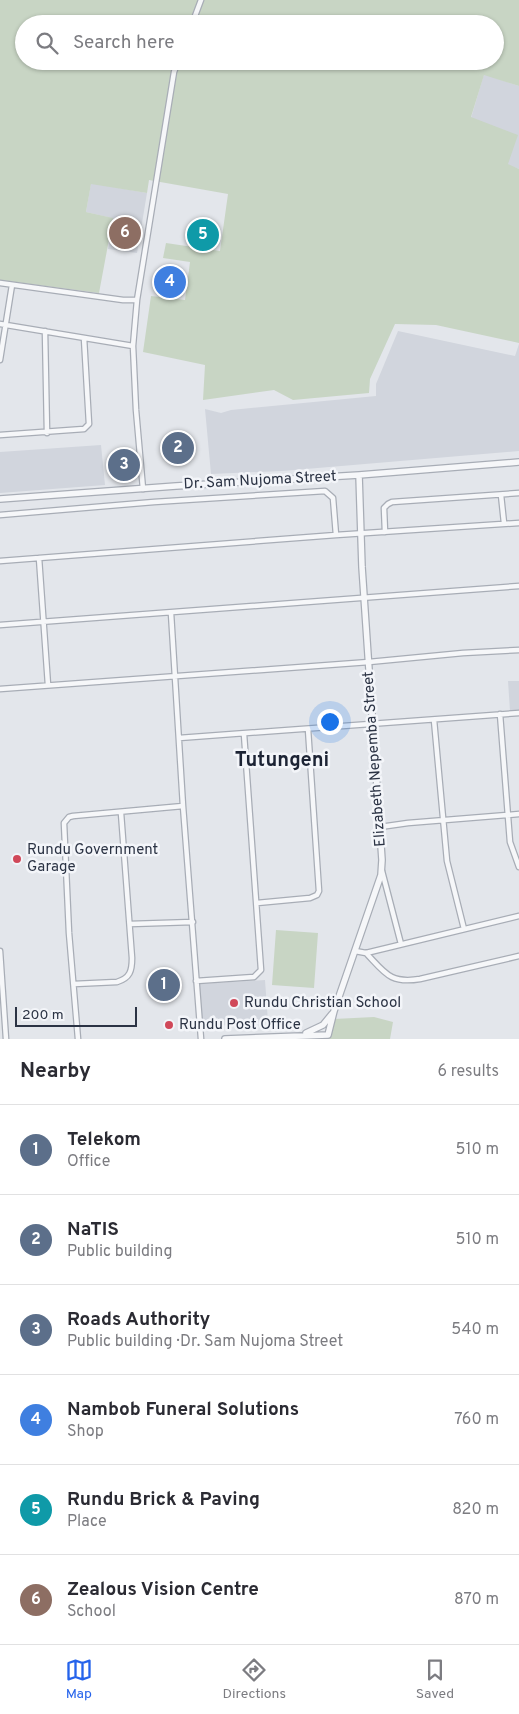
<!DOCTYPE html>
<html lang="en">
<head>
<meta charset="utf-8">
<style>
  body { margin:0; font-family:Overpass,sans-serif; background:#f2f2f3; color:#2b2b33 }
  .scale { position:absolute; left:15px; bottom:12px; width:122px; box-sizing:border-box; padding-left:5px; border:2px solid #2b3344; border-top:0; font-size:14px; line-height:18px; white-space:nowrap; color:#2b3344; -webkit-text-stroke:4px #f3f5f9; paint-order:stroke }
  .you { position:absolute; left:329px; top:721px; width:18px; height:18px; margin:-12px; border:4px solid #fff; border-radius:50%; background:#1a73e8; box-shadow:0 0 0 8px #1a73e833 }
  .badge { display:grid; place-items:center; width:32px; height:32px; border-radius:50%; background:#2563eb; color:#fff; font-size:16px; font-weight:700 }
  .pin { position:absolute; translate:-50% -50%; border:2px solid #fff; box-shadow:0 1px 5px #0006 }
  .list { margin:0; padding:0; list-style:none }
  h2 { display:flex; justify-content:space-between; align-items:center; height:65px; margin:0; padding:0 20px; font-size:21px }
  h2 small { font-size:16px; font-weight:400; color:#7c7c81 }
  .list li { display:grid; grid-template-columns:32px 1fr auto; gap:15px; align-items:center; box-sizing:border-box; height:90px; padding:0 20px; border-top:1px solid #e1e1e2 }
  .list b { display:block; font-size:19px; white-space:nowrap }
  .list p { margin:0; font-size:16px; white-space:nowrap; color:#7c7c81 }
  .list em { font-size:16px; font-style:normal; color:#7c7c81 }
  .icon { flex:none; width:28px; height:28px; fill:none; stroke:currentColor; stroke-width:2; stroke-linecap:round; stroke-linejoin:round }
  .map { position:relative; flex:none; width:519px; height:1039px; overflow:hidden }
  .search { position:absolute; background:#fff; box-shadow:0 1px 4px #0004; left:15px; right:15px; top:15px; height:55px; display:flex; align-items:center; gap:12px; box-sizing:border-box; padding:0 18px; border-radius:28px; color:#7c7c81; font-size:19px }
  .sheet { height:605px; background:#fff }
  nav { display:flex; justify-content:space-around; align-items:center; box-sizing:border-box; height:70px; border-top:1px solid #e1e1e2; background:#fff; font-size:14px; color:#7c7c81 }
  nav a { display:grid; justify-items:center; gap:2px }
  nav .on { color:#2563eb }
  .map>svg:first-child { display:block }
  .built { fill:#d1d5dd }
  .green { fill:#c8d5c4; fill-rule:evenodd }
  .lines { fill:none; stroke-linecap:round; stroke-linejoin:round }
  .minor-casing { stroke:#a8adb6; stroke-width:7 }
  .tertiary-casing { stroke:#a8adb6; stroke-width:8 }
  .minor { stroke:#f6f7f9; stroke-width:4.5 }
  .tertiary { stroke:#f6f7f9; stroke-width:5.5 }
  .poi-dot { fill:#d04859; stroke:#f3f5f9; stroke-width:2 }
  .labels { text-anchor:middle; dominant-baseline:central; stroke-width:5; stroke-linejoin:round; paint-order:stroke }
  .street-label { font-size:15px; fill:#2b3344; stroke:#f3f5f9 }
  .poi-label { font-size:15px; fill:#2b3344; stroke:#f3f5f9; text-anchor:start }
  .district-label { font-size:20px; font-weight:bold; fill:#1d2435; stroke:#f3f5f9 }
</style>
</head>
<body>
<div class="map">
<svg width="519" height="1039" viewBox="0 0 519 1039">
  <rect width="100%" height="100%" fill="#e3e6eb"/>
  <!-- built -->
  <path class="built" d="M484,74l35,12v83l-11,-4 -37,-47z
    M91,183l56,10 -10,60 -29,-4 4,-31 -26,-6z
    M398,331l117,25 4,-12v107l-237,20 -71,3 -6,-65 16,4 10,-3 145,-14v-12z
    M101,445l4,40 -105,8v-41z
    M508,681h11v29l-9,1z
    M265,980l3,42 -65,5 -4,-43z"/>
  <!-- green -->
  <path class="green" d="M0,0h519v86l-35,-11 -13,42 47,18 -10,29 11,5v174l-83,-18 -41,-1 -25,55 -1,14 -76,7 -19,-10 -71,10 2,-35 -62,-13 8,-56 34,4 5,-38 -27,-4 3,-15 54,8 8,-57 -79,-14 -2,13 -56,-9 -5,28 27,6 -14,75 -99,-13zM24,24h471v37h-471z
    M276,930l42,3 -4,55 -42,-3z
    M374,1017l19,5 -3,17h-62l6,-20z"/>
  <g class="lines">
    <defs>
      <path id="minor" d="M192,24l9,-24
        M0,283l123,17h14
        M0,324l133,22
        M45,331l2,102
        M0,360l12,-75
        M0,435l84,-6 5,-5 -5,-86
        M143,489l-7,-79 -3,-64 4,-46 37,-228 4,-11
        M501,495l3,28
        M0,515l154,-13 171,-11 8,7 3,37
        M385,532l-1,-24 4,-4 4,-2 127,-9
        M39,558l9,127
        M0,561l336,-26 183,-12
        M171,613l12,193 18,233
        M0,625l519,-39
        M0,689l369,-27 94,-9 56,-3
        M500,714l10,128 9,25
        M434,720l13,141 17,68
        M179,738l340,-25
        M380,827l28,-4 111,-9
        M382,871l19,73
        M257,903l53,-5 7,-3 2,-4 -11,-162
        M130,924l63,-2
        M0,951l6,88
        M355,951l11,2 153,-37
        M366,953c19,20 24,31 54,26l99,-23
        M196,981l58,-4 7,-7 -17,-236
        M74,984l43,-2c13,-4 15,-11 15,-24l-11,-145
        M78,1039l-9,-106 -5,-110 5,-6 4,-1 110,-10"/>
      <path id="tertiary" d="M0,499l176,-13 183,-11 160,-13
        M306,1033l17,-8 9,-11
        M225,1039l103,-4 6,-24 47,-136 1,-15 -20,-293 -3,-92"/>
    </defs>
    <!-- minor casing -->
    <use href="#minor" class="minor-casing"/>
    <!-- tertiary casing -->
    <use href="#tertiary" class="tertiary-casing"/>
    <!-- minor -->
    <use href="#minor" class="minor"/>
    <!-- tertiary -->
    <use href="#tertiary" class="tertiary"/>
  </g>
  <!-- markers -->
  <g class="poi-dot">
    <circle cx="17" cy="859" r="5"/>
    <circle cx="234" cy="1003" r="5"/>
    <circle cx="169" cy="1025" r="5"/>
  </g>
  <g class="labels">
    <!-- street labels -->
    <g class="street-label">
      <text transform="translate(260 481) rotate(-3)">Dr. Sam Nujoma Street</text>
      <text transform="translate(375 759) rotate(-94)">Elizabeth Nepemba Street</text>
    </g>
    <!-- poi labels -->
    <g class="poi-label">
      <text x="27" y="850">Rundu Government<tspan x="27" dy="17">Garage</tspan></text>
      <text x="244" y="1003">Rundu Christian School</text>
      <text x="179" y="1025">Rundu Post Office</text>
    </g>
    <!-- district labels -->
    <g class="district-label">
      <text x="282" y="761">Tutungeni</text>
    </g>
  </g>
</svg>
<div class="scale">200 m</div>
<div class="you"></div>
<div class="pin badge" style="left:164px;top:985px;background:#5c6f8a">1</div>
<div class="pin badge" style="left:178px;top:448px;background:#5c6f8a">2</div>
<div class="pin badge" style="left:124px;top:465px;background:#5c6f8a">3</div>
<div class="pin badge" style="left:170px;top:282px;background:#3f7fe0">4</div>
<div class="pin badge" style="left:203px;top:235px;background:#0f9aa8">5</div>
<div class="pin badge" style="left:125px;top:233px;background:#8d6e63">6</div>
<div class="search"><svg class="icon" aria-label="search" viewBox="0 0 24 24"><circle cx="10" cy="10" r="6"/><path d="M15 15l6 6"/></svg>Search here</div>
</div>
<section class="sheet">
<h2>Nearby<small>6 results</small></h2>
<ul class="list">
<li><span class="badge" style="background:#5c6f8a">1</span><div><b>Telekom</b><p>Office</p></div><em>510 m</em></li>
<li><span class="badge" style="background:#5c6f8a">2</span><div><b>NaTIS</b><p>Public building</p></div><em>510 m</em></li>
<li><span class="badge" style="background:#5c6f8a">3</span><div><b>Roads Authority</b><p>Public building · Dr. Sam Nujoma Street</p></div><em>540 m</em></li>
<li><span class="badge" style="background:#3f7fe0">4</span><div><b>Nambob Funeral Solutions</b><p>Shop</p></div><em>760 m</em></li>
<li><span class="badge" style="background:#0f9aa8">5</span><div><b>Rundu Brick &amp; Paving</b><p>Place</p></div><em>820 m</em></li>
<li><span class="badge" style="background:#8d6e63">6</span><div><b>Zealous Vision Centre</b><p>School</p></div><em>870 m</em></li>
</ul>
</section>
<nav>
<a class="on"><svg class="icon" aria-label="map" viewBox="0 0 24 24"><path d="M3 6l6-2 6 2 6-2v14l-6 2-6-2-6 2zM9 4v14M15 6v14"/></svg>Map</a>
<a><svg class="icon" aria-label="directions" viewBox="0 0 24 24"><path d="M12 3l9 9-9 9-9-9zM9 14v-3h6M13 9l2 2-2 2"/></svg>Directions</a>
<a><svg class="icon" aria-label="saved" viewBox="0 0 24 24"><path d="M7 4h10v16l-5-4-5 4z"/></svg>Saved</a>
</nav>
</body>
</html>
